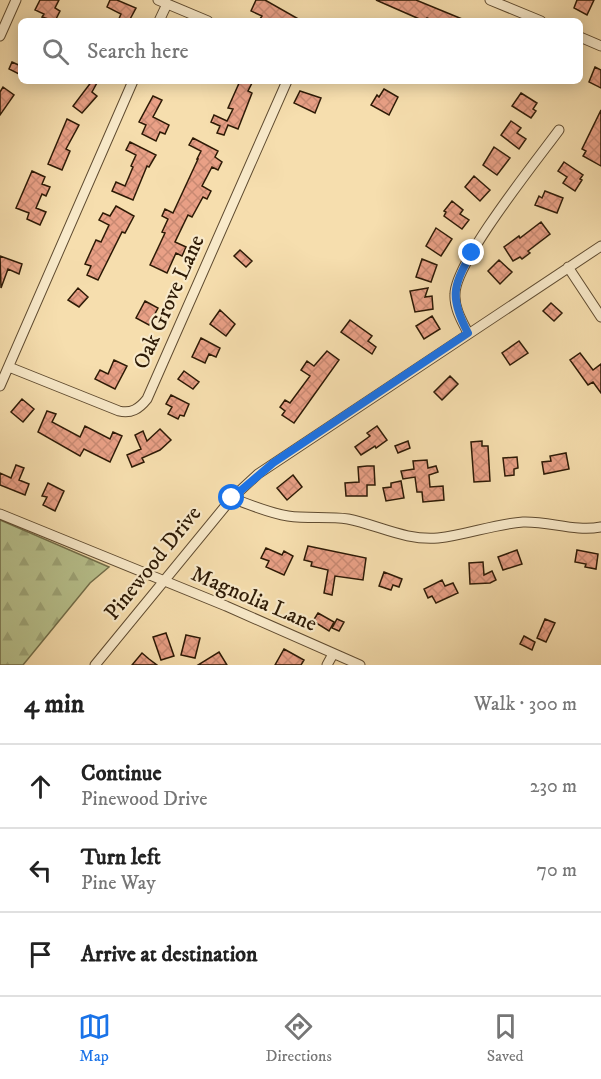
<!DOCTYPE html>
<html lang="en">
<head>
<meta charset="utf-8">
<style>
  body { margin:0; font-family:"IM FELL DW Pica",serif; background:#f6f6f6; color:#222 }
  .stop { position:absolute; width:18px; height:18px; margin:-14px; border:4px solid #1a73e8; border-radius:50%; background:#fff }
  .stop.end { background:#1a73e8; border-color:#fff; box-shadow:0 2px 6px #0008 }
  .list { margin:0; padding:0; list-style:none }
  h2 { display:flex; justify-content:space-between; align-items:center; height:78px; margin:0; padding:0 24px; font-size:26px }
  h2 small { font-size:20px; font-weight:400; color:#767676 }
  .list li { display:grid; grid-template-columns:39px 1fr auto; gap:18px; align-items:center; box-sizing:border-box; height:84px; padding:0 24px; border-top:2px solid #e0e0e0 }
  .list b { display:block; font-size:22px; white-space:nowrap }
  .list p { margin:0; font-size:20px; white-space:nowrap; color:#767676 }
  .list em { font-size:20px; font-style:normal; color:#767676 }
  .icon { flex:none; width:33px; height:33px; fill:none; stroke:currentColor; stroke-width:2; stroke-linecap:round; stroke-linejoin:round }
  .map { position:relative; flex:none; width:601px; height:665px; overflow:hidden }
  .search { position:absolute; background:#fff; box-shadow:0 3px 15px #0003; left:18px; right:18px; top:18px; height:66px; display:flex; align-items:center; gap:15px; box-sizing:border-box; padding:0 21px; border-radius:9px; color:#767676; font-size:22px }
  .sheet { height:330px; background:#fff }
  nav { display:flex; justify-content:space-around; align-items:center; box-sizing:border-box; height:84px; border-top:2px solid #e0e0e0; background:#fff; font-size:16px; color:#767676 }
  nav a { display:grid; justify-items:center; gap:3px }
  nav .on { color:#1a73e8 }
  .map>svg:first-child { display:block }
  .forest { fill:url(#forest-firs); stroke:#726e4a; stroke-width:1.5 }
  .building { fill:url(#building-cross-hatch); stroke:#2d1a06; stroke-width:1.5 }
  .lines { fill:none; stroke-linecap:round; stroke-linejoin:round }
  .street-casing { stroke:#5f4b30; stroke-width:11 }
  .street { stroke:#f9eaca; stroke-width:9 }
  .route { stroke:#1a73e8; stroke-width:8 }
  .labels { text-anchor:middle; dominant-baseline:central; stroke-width:4.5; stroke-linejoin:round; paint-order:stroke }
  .street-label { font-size:22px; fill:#2d1a06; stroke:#f9eaca }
</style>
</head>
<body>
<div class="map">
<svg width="601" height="665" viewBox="0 0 601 665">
  <defs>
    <pattern id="forest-firs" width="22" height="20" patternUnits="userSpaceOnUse" patternTransform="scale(1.5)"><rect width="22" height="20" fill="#b8c28e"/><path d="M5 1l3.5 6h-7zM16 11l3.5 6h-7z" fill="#9ea679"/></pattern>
    <pattern id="building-cross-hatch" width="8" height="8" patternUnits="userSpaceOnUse" patternTransform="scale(1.5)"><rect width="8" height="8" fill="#e9a086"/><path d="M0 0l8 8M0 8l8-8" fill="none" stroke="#c88972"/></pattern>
  </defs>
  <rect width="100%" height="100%" fill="#f6deae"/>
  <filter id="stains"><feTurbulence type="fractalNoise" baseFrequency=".00333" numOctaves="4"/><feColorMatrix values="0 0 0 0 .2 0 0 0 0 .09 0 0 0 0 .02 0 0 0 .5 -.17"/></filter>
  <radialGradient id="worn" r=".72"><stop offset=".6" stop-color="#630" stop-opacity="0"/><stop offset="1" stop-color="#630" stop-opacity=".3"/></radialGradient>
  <!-- forest -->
  <path class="forest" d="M0,520l109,47 -19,16 -67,82h-23z"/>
  <!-- building -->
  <path class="building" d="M40,0h19l-4,8 5,3 -5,10 -13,-4 2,-3 -9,-4z
    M110,0h7l19,8 -7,13h-11l3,-7 -14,-7z
    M256,0h9l37,21h-38l-4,-2 2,-3 -11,-5z
    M376,0h40l51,21h-33l-7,-3 -3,3z
    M577,0h17l-7,15 -13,-7z
    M12,62l9,4v9l-12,-6z
    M595,67l6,3v18l-12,-6z
    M92,81h6l-6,11 5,4 -15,17 -9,-7z
    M240,81h13l-5,10 4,2 -14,36 -10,-4 -4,10 -7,-2 3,-7 -9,-4 3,-7 13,6 6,-12 -5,-1z
    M3,87l11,8 -14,20v-23z
    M384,89l14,8 -9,18 -18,-10 6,-10 2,2z
    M300,91l21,7 -6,15 -21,-10z
    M521,93l16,10 -4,6 3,2 -5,7 -19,-12z
    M153,96l9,4 -9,17 16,8 -4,9 -5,-2 -4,9 -14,-7 4,-9 -7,-3z
    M601,110v56l-18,-10 3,-5 -4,-2z
    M67,119l12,6 -13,24 4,2 -8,19 -14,-6z
    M511,121l10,7 -4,5 9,6 -7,10 -18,-14z
    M193,138l25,13 -3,6 7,5 -4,8 -6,-3 -10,19 9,5 -4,8 -4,-2 -11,20 -4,-2 -13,27 11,5 -4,9 -6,-3 -9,20 -17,-8 15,-32 -3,-1 6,-13 -6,-3 3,-7 8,4 25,-54h-1l4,-8 -12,-6z
    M130,142l26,13 -7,12 -2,-1 -14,34 -21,-9 4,-9 9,4 8,-19 -2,-1 5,-11 -10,-5z
    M494,147l16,11 -13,17 -14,-10z
    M564,162l19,13 -3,4 2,1 -7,11 -12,-8 4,-6 -9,-6z
    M32,171l13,6 -3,7 8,3 -4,9 -4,-2 -6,14 10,4 -6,13 -13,-6 2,-6 -13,-5z
    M474,176l16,14 -10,11 -15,-14z
    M545,191l18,7 -6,15 -22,-8 4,-9 3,2z
    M452,201l11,9 -3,4 9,6 -7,9 -18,-13 2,-4 -2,-1z
    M116,206l18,10 -9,17 -3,-1 -24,48 -11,-5 4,-9 -6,-2 11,-24 5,2 8,-17 -10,-5 4,-7 7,3z
    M541,222l9,12 -22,17 2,2 -8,6 -2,-2 -7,4 -9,-14 15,-11 1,2z
    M436,228l16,11 -11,17 -15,-10z
    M240,250l12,11 -6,6 -12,-11z
    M0,256l22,8 -3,10 -11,-5 -7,19z
    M422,259l15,6 -6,17 -15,-5z
    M499,260l13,12 -12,12 -12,-13z
    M78,288l10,9 -9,10 -11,-7z
    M428,288l-3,9 7,-1 1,13 -18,3 -5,-21z
    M145,301l13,7 -9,17 -13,-7z
    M551,303l11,10 -8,8 -11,-10z
    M220,310l15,14 -9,12 -16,-12z
    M432,316l8,13 -16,10 -8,-13z
    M350,320l22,16 -4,5 8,6 -4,7 -31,-22z
    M201,338l19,10 -4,9 -7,-3 -4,9 -13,-6z
    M519,341l9,12 -18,12 -8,-12z
    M327,351l12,9 -45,63 -12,-8 3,-4 -5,-4 5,-7 5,3 20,-27 -9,-6 6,-9 7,5z
    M580,353l13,17 8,-6v29l-8,-11 -5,3 -18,-25z
    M114,360l13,6 -12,23 -20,-10 5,-9 8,4z
    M184,371l15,11 -6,7 -15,-10z
    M450,376l8,8 -16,16 -8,-8z
    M171,395l18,9 -5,12 -4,-1 -2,4 -10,-5 4,-7 -6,-3z
    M22,399l12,10 -11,13 -12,-10z
    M47,411l9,3 -4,8 28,15 5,-11 25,13 3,-7 9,4 -12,26 -26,-13 -4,7 -42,-24z
    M377,426l10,14 -11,8 -1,-2 -14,9 -6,-8 15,-11 -3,-3z
    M160,429l11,11 -11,10 -18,8 2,4 -12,5 -5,-12 14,-6 -6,-14 8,-4 4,10z
    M408,441l2,7 -12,5 -3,-7z
    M482,441v5h6l2,35 -16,1 -3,-40z
    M566,453l3,16 -25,5 -2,-12 9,-1 -1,-5z
    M517,457l1,11 -4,1v6l-9,1 -2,-18z
    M427,460l1,8 8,-2 2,6 -9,3 1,12 13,-1 1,14 -21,2 -1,-10h-5l-2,-15 -12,2 -2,-8 13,-2 -1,-8z
    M16,465l8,3 -5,12 10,4 -4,11 -25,-10v-12l11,5z
    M367,466h7l1,19h-8v11h-21l-1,-13 14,-1 -1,-15z
    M293,475l9,12 -15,13 -10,-12z
    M401,481l3,17 -18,3 -3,-13 8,-1v-4z
    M48,483l16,8 -9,20 -12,-6 4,-8 -5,-1z
    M308,546l58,12 -3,22 -28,-4 -3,19 -8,-2 4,-23 -17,-4 1,-4 -8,-2z
    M266,548l16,7 2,-4 9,5 -9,19 -18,-8 3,-6 -8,-3z
    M517,550l5,14 -19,6 -5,-13z
    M577,550l21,4 -2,15 -11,-2 1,-3 -11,-2z
    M483,562l1,13 8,-4 4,9 -6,3 -20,1 -1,-21z
    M384,572l18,7 -3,8 -6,-2 -2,5 -12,-4z
    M442,580l3,6 8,-3 5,10 -22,10 -4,-7 -4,2 -4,-9z
    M318,613l16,9 -5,9 -16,-10z
    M337,619l7,3 -5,9 -7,-3z
    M545,619l10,4 -9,19 -9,-4z
    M166,633l8,23 -13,4 -8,-23z
    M186,635l14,3 -5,20 -14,-3z
    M524,636l11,6 -3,8 -12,-6z
    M284,649l20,11 -3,5h-26z
    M219,652l8,13h-29z
    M142,653l7,6 8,6h-25z"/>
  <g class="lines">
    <defs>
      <path id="street" d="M158,0l50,21
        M490,0l51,21
        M159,21l8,-17
        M0,36l16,-36
        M580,37l21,9
        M568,267l33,50
        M468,333c-6,-12 -14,-25 -13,-39 0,-32 82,-134 104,-164
        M9,367l110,44c12,3 20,-2 28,-12l140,-318
        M0,386l133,-305
        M232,498c18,7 37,15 56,18 20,3 40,0 60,3 30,6 58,22 90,19 29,-3 56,-14 85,-16 26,-1 52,10 78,5
        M0,514l226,92 134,59
        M95,665l137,-167 26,-24 343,-228
        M327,665l6,-11"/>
    </defs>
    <!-- street casing -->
    <use href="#street" class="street-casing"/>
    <!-- street -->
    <use href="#street" class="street"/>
  </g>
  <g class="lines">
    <!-- route -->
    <path class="route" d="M232,498l41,-35 195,-130c-18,-34 -16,-48 4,-80"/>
  </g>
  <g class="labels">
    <!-- street labels -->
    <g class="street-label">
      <text transform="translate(169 302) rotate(-66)">Oak Grove Lane</text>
      <text transform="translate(153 563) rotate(-51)">Pinewood Drive</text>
      <text transform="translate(254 599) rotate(23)">Magnolia Lane</text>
    </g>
  </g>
  <rect width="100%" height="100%" filter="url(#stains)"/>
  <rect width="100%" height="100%" fill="url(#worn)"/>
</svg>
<div class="stop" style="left:232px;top:498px"></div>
<div class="stop end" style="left:472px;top:253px"></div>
<div class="search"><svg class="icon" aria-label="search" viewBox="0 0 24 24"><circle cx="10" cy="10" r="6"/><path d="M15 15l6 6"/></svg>Search here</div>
</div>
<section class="sheet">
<h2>4 min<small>Walk · 300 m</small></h2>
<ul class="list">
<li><svg class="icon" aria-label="ahead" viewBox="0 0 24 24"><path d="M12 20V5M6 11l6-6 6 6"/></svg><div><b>Continue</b><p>Pinewood Drive</p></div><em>230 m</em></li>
<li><svg class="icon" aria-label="left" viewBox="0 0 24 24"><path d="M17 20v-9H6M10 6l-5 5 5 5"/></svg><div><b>Turn left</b><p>Pine Way</p></div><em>70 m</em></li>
<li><svg class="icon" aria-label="arrive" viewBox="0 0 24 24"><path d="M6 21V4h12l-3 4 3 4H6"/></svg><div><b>Arrive at destination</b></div></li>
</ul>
</section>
<nav>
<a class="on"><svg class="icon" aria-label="map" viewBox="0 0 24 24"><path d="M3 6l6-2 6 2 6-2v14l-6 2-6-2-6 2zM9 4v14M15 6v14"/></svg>Map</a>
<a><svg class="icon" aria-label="directions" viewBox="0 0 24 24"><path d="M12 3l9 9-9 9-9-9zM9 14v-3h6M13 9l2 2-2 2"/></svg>Directions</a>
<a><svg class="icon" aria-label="saved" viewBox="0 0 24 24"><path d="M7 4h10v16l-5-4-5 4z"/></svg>Saved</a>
</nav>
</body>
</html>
